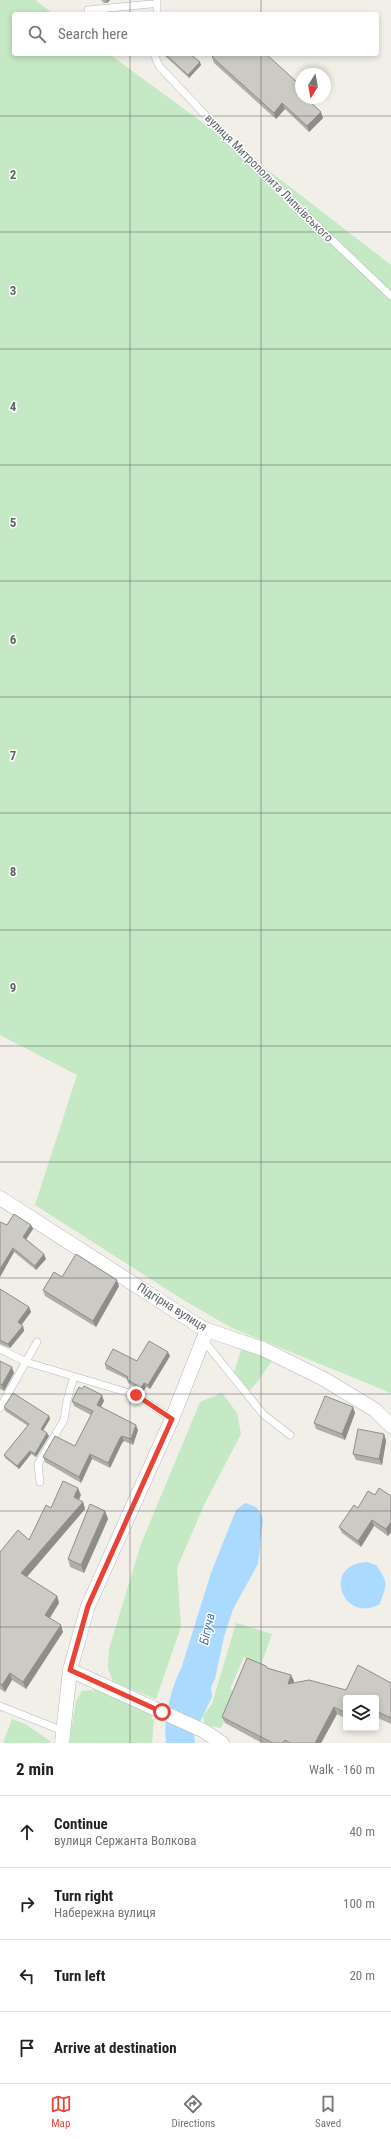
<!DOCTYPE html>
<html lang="en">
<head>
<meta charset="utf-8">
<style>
  body { margin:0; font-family:"Roboto Condensed",sans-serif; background:#f2f2f2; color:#222 }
  .controls { position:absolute; right:12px; bottom:12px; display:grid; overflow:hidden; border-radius:4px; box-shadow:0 2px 6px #0003 }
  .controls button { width:36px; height:36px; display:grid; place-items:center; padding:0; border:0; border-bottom:1px solid #e0e0e0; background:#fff; color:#222; font:20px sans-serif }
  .compass { position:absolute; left:295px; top:68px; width:36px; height:36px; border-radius:50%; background:#fff; box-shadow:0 2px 6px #0003; rotate:191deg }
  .stop { position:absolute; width:12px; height:12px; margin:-9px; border:3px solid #ea4335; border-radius:50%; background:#fff }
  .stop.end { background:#ea4335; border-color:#fff; box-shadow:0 1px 4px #0008 }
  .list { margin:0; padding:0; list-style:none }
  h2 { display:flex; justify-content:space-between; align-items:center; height:52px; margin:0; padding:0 16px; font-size:17px }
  h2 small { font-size:13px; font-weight:400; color:#767676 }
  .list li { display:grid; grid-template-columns:26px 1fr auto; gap:12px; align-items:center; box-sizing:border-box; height:72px; padding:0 16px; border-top:1px solid #e0e0e0 }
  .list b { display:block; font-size:15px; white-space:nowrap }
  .list p { margin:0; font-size:13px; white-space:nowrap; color:#767676 }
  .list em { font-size:13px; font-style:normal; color:#767676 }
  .icon { flex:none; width:22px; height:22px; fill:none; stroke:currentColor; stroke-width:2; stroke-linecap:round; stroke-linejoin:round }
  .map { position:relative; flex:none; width:391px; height:1743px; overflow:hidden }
  .search { position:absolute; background:#fff; box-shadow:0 2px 6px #0003; left:12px; right:12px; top:12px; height:44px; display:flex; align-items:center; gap:10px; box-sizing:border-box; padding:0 14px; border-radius:4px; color:#767676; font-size:15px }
  .sheet { height:340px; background:#fff }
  nav { display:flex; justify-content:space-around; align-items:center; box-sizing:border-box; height:56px; border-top:1px solid #e0e0e0; background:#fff; font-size:11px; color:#767676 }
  nav a { display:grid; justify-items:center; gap:2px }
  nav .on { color:#ea4335 }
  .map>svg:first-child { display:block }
  .green { fill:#c5e8c5 }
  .water { fill:#aadaff }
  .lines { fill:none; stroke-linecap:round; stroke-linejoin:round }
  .lane-casing { stroke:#b5b8bc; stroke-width:8 }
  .street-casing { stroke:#b5b8bc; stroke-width:15 }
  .lane { stroke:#fff; stroke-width:7 }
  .street { stroke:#fff; stroke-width:14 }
  .wall { fill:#afaea9 }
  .shaded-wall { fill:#8f8d8a }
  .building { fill:#cccac5; stroke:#8f8d8a }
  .route { stroke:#ea4335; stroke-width:5 }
  .grid { fill:none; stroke:#5f6368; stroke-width:1; stroke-opacity:0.55 }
  .labels { text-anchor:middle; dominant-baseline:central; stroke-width:3; stroke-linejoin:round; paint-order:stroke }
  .street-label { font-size:12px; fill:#5f6368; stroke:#fff }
  .water-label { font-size:13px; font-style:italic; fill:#4174aa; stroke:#fff }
  .grid-label { font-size:13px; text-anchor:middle; font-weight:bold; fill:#5f6368; stroke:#fff; stroke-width:3; stroke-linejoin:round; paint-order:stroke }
</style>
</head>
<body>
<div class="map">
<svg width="391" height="1743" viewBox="0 0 391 1743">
  <rect width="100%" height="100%" fill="#f1efe8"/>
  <!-- green -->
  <path class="green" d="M0,0h35l19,14h-40v40h95l176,129 106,82v1128l-159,-65 -47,-27 -150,-96 42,-130 -77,-40z
    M246,1335l32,17 -20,29 -11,13 -14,-19z
    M222,1393l15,20 4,21 -37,71 -27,63 4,59 -25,72 -43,-17 -5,-14 1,-19 32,-105 59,-142z
    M236,1623l36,11 -11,31 -17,-8 -14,32 7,4 -16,35 -16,-3 -2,-9 9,-12z
    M102,1689l45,18 7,14 -2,22h-83l7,-42 6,-10z
    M12,1719l13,5 25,17v2h-47z"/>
  <!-- water -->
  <path class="water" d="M245,1503l11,4 4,5 3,7 -5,45 -25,45 -9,28 -9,42 -4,8 1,10 -18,37 1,9h-29c-3,-21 5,-56 15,-74l30,-96 25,-63z
    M367,1562l9,3c13,19 11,17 4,39 -38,21 -59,-40 -13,-42z"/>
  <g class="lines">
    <defs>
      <path id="lane" d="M157,0v14
        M88,10l63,-6
        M154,54l5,12 87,92 145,138
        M203,1340l61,75 26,20
        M0,1349l26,13 110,33 36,24
        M0,1408l37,-66
        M40,1482l-2,-18 26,-44 3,-19 7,-25
        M0,1706l63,25"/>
      <path id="street" d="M0,1198l199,128 8,4 56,19 61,30 51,31 16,16
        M70,1670l134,61 18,12
        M62,1743l8,-73 18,-64 84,-187 35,-89"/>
    </defs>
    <!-- lane casing -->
    <use href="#lane" class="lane-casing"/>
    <!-- street casing -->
    <use href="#street" class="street-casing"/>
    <!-- lane -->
    <use href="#lane" class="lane"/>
    <!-- street -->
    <use href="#street" class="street"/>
  </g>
  <!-- wall -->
  <path class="wall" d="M101,0h9l-3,3h-3z
    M163,54h27l11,11 -12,13 -25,-23z
    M212,57l89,31v2l-1,2 23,26 -14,14 -24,-23 -9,10 -62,-56z
    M0,1222l7,3h24l2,4 -7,10 20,20 -10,11 -22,-18 -14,25z
    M62,1277l57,9 -23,41 -51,-31 -2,-6z
    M0,1289l29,18 2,5 -10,13 2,1 1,5 -14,17 -10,-4z
    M170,1356l-20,33 -4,-2 -3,5 -15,-9 -1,-4 -21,-10 -1,-5 32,-3z
    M0,1361l14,12 -10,18 -4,-2z
    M72,1401h32l-3,6 37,23 -5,15 -9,-4 -2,2 -12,25 -18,-9 -11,24 -36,-21 -2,-5 32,-11 16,-31 -17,-9z
    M4,1407l45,9 1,3 -7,12 6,5 -13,21 -5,-3 -12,15 -14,-11 -1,-3 24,-29 -23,-15z
    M353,1407l2,6 -10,27 -29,-11 -2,-6z
    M384,1434l2,7 -4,24 -26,-5 -3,-6z
    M81,1495l-2,5 4,2 2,7 -58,68 30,19 2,7 -9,15 13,14 -37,57 -14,-9 -7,12 -5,-3v-137l29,-12 22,-32z
    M375,1495l16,1v36l-3,4 -14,-10 -13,21 -19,-14 -3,-6 19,-19z
    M105,1511l3,8 -24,54 -14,-6 -2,-8z
    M267,1668l24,7 3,6 -1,2 53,7 45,-7v41l-15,-7v-19h-30v21l-9,-5 -16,29h-59l-37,-20 -3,-6z"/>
  <!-- shaded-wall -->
  <path class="shaded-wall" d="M106,0h4l-3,3z
    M200,62l1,3 -12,13 -1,-3z
    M299,84l2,6 -3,4 -3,-6z
    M282,103l3,6 -9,10 -2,-6z
    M321,112l2,6 -14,14 -2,-6z
    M31,1225l2,4 -8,12 -2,-4z
    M13,1248l1,4 -14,25v-8z
    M44,1254l2,5 -10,11 -1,-4z
    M117,1280l2,6 -23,41 -3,-6z
    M29,1307l2,5 -11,15 -2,-5z
    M23,1326l1,5 -14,17 -2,-4z
    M168,1352l2,4 -20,33 -2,-4z
    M12,1367l2,6 -10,18 -2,-6z
    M144,1383l2,4 -3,5 -2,-4z
    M102,1395l2,6 -5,9 -2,-5z
    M353,1407l2,6 -10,27 -3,-6z
    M49,1416l1,3 -8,13 -1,-3z
    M136,1425l2,5 -5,15 -2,-6z
    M47,1433l2,3 -13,21 -1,-3z
    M384,1434l2,7 -4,24 -3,-6z
    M122,1436l2,5 -2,2 -12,25 -2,-5 12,-25z
    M30,1451l1,3 -12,15 -2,-3z
    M90,1454l2,5 -11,24 -2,-6z
    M78,1488l3,7 -5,9 -2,-7z
    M83,1502l2,7 -61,71 -3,-7z
    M105,1511l3,8 -24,54 -3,-8z
    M372,1520l2,6 -13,21 -3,-6z
    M391,1522v10l-3,4 -2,-7z
    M57,1596l2,7 -12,19 -2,-7z
    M61,1625l2,7 -37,57 -3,-7z
    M10,1673l2,7 -7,12 -3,-7z
    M291,1675l3,6 -3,9 -3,-6z
    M334,1707l3,7 -16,29h-6z"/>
  <!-- building -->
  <path class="building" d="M165,54h25l10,8 -12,13z
    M215,54h51l33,30 -4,4 6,5v5h5l15,14 -14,14 -25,-23 -8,10 -62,-56z
    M14,1214l17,11 -8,12 21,17 -9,12 -22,-18 -13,21v-47l7,3z
    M76,1254l41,26 -24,41 -50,-31 11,-18 8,5z
    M0,1289l29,18 -11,15 5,4 -15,18 -8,-4z
    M149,1341l19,11 -20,33 -4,-2 -3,5 -14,-9 1,-2 -23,-13 8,-15 24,12z
    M0,1361l12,6 -10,18 -2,-1z
    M84,1386l18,9 -5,10 39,20 -5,14 -9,-3 -2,2 -12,25 -18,-9 -11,23 -36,-20 12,-21 20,10 18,-35 -21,-10 7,-14 3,2z
    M13,1393l36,23 -8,13 6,4 -12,21 -5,-3 -13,15 -13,-11 25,-31 -25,-17z
    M325,1396l28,11 -11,27 -28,-11z
    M358,1429l26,5 -5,25 -26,-5z
    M63,1481l15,7 -4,9 9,5 -62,71 36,23 -12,19 16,10 -38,57 -13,-9 -8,12 -2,-2v-131l18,-22 11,10 17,-35 5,3z
    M379,1488l12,8v26l-5,7 -14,-9 -14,21 -19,-14 15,-22 4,3 10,-17 7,4z
    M90,1504l15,7 -24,54 -13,-6z
    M247,1658l19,8 1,2 24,7 -3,9 21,-4 37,10 12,-25 33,18v35l-15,-7v-13h-30v15l-12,-6 -19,36h-25l-5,-3 -2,3h-10l-51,-26z"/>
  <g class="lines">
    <!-- route -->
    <path class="route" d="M136,1395l36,24 -84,187 -18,64 92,42"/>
  </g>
  <!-- grid -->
  <path class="grid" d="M130,0v14M261,0v14M130,54v1689M261,54v1689M0,116h391M0,232h391M0,349h391M0,465h391M0,581h391M0,697h391M0,813h391M0,930h391M0,1046h391M0,1162h391M0,1278h391M0,1394h391M0,1511h391M0,1627h391"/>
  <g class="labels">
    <!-- street labels -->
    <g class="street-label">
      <text transform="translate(269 178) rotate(45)">вулиця Митрополита Липківського</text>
      <text transform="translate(172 1307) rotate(32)">Підгірна вулиця</text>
    </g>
    <!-- water labels -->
    <g class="water-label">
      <text transform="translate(207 1629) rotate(-77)">Бігуча</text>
    </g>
  </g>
  <g class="grid-label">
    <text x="13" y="179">2</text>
    <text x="13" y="295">3</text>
    <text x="13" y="411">4</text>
    <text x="13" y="527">5</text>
    <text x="13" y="644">6</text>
    <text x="13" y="760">7</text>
    <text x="13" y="876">8</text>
    <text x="13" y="992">9</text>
  </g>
</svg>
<div class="controls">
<button><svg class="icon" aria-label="layers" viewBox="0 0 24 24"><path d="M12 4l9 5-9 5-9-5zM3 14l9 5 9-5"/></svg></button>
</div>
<svg class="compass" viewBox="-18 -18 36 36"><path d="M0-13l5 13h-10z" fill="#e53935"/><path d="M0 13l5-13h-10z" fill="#767676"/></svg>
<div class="stop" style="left:162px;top:1712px"></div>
<div class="stop end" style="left:136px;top:1395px"></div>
<div class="search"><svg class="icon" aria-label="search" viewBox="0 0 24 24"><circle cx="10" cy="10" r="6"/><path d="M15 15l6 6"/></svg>Search here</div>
</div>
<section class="sheet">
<h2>2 min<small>Walk · 160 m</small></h2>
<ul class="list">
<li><svg class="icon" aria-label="ahead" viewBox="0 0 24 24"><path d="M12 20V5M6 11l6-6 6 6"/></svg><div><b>Continue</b><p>вулиця Сержанта Волкова</p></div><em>40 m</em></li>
<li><svg class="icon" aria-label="right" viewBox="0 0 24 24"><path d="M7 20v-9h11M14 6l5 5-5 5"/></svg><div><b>Turn right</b><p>Набережна вулиця</p></div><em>100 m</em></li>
<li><svg class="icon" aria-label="left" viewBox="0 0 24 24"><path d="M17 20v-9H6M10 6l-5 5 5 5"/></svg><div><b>Turn left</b></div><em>20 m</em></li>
<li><svg class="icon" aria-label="arrive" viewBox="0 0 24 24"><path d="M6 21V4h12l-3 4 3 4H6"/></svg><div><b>Arrive at destination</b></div></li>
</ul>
</section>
<nav>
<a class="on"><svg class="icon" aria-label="map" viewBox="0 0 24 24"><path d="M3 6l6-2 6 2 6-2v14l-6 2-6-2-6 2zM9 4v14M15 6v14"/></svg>Map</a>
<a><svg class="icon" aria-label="directions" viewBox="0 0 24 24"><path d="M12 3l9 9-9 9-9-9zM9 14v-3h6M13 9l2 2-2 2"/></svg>Directions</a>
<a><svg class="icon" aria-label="saved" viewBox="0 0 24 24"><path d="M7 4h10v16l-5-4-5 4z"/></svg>Saved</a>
</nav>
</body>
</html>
